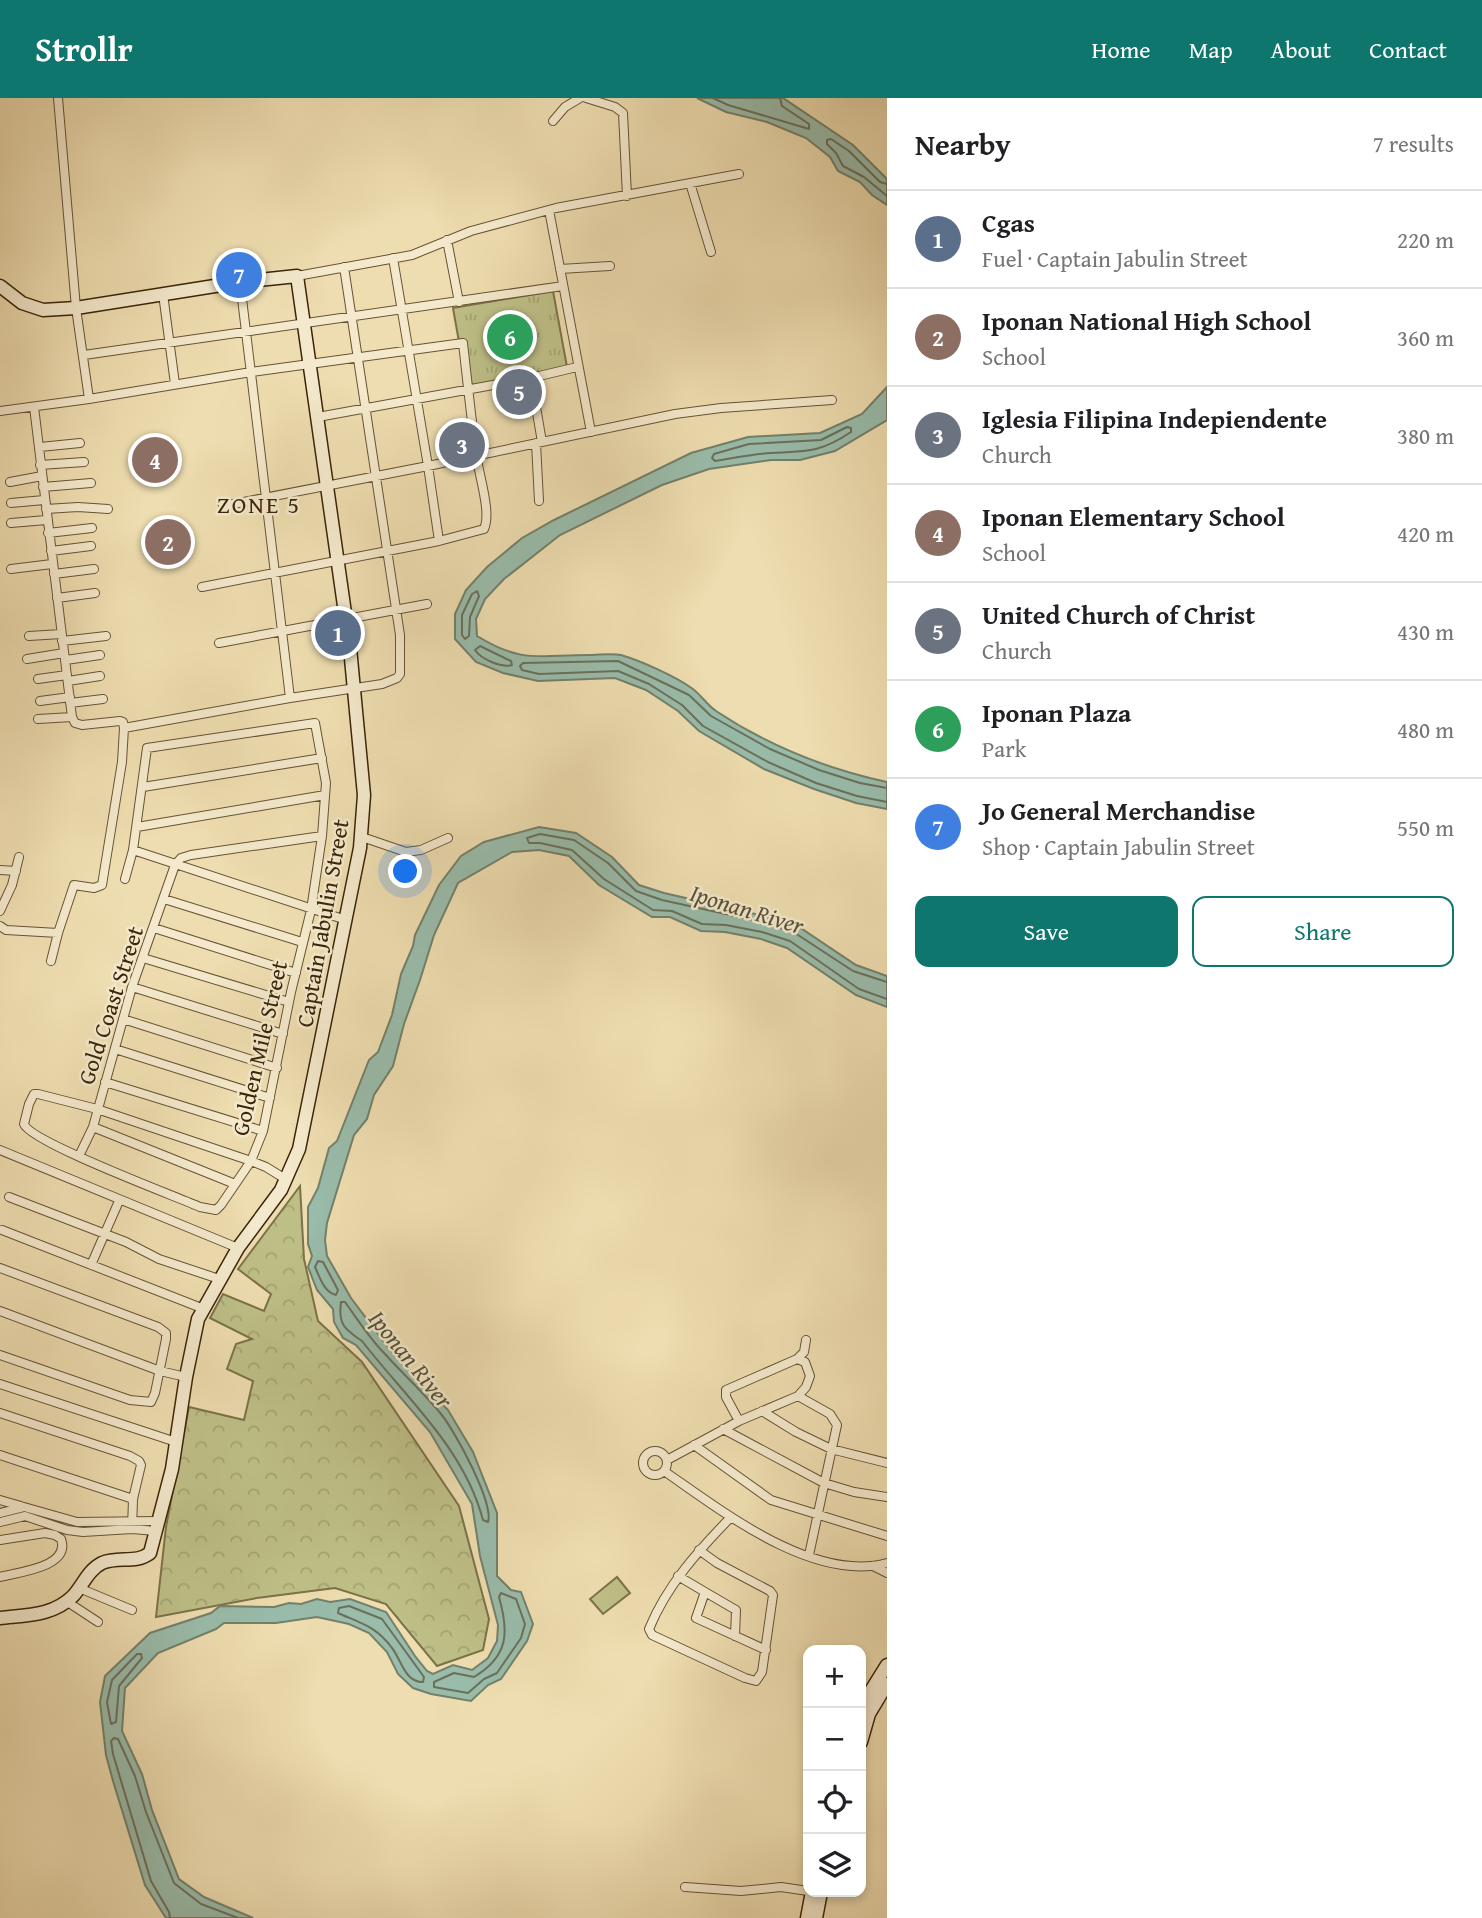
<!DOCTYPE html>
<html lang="en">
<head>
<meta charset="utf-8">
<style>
  body { margin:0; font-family:"Gentium Book Plus",serif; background:#f6f6f6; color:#202124 }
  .controls { position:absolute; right:21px; bottom:21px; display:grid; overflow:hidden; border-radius:14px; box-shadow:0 4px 10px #0003 }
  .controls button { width:63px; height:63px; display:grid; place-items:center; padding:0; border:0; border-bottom:2px solid #e0e0e0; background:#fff; color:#202124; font:35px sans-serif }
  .you { position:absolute; left:406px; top:774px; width:24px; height:24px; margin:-18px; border:5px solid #fff; border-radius:50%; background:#1a73e8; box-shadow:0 0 0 10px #1a73e833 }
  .badge { display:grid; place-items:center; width:46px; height:46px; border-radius:50%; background:#0f766e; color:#fff; font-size:23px; font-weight:700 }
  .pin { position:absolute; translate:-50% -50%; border:4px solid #fff; box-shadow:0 2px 7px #0006 }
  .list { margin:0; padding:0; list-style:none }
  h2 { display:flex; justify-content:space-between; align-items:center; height:91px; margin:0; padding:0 28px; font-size:30px }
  h2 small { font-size:23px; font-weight:400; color:#757577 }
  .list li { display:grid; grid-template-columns:46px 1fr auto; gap:21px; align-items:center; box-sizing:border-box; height:98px; padding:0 28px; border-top:2px solid #e0e0e0 }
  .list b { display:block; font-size:26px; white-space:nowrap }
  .list p { margin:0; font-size:23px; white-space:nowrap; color:#757577 }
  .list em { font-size:23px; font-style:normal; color:#757577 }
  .actions { display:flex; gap:14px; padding:21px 28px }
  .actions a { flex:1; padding:16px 0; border:2px solid #0f766e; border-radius:14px; text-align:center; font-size:24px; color:#0f766e }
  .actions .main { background:#0f766e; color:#fff }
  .icon { flex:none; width:38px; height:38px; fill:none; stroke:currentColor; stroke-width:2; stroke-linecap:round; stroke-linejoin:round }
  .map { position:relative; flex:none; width:887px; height:1820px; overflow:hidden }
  header { display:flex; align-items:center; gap:42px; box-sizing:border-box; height:98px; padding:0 35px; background:#0f766e; color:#fff }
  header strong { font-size:33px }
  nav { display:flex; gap:38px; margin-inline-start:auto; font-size:24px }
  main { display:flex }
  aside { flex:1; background:#fff }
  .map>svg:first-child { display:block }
  .grass { fill:url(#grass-tufts); stroke:#7c7248; stroke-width:2 }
  .forest { fill:url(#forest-crowns); stroke:#7c7248; stroke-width:2 }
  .garden { fill:#bebf87; stroke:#7c7248; stroke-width:2 }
  .water { fill:#99bcab; stroke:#73806a; stroke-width:2 }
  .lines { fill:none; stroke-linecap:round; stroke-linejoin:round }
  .shore { stroke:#6a705a; stroke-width:2 }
  .street-casing { stroke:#675333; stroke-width:10 }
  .secondary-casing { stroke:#3a2509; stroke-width:15 }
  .street { stroke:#f4e9cc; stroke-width:8 }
  .secondary { stroke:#f4e9cc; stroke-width:12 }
  .labels { text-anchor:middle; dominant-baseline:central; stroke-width:5; stroke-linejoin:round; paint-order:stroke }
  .street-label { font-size:23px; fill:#3a2509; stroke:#f4e9cc }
  .neighbourhood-label { font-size:24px; letter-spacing:2px; fill:#3a2509; stroke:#f4e9cc }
  .water-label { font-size:24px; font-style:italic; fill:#56523a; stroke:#f4e9cc }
</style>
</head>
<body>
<header>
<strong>Strollr</strong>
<nav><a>Home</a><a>Map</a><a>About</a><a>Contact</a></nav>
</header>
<main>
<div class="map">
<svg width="887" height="1820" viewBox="0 0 887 1820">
  <defs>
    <pattern id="grass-tufts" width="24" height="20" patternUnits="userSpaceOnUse" patternTransform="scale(1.75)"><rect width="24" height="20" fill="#bebf87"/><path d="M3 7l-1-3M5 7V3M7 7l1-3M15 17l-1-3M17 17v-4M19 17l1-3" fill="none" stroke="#a4a473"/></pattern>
    <pattern id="forest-crowns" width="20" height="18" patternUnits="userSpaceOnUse" patternTransform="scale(1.75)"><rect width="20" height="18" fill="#bebf87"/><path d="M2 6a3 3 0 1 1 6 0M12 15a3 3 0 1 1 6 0" fill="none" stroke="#a4a473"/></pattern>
  </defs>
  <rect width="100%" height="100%" fill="#eeddb0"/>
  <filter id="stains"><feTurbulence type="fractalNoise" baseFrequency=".00286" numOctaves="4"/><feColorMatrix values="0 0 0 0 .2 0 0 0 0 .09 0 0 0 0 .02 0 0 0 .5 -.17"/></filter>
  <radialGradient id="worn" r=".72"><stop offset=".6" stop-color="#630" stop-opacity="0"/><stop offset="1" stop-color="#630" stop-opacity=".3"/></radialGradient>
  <!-- grass -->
  <path class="grass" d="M553,193l14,76 -100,20 -14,-79z"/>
  <!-- forest -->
  <path class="forest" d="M300,1088l4,73 14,62 44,41 97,144 30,113 -6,31 -46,16 -51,-62 -51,-16 -78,10 -101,19 10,-90 23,-120 55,13 9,-39 -26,-12 9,-25 16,-5 -42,-21 13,-24 41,17 7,-17 -33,-25z"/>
  <!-- garden -->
  <path class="garden" d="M617,1479l13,16 -27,21 -13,-15z"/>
  <!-- water -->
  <path class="water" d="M697,0h86l70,47 34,34v26l-15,-10 -12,-13 -22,-11 -8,-14 -24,-19 -39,-16 -41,-10z
    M887,289v33l-52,31 -35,9h-29l-62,9 -47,16 -102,50 -56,44 -19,20 -9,20 1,17c46,28 61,19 112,19 10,0 22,-2 32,0 20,6 54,21 72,34 8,6 14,16 23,22 51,34 111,58 171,71v27l-31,-6 -42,-14 -50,-20 -65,-38 -21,-20 -32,-21 -31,-12 -77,3 -35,-8 -27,-11 -21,-23v-25l11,-24 21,-23 35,-29 32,-18 137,-67 57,-16 72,-4 42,-19z
    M539,729l37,6 36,24 27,28 25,8 104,24 31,10 57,38 31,11v31l-31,-12 -69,-47 -26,-9 -36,-7 -24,-1 -31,-14h-18l-53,-32 -30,-29 -30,-6 -27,2 -54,31 -24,52 -14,45 -16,44 -11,42 -19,29 -7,24 -13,16 -27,88 -2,17 2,16 24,42 37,49 60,63 25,42 24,61v63l14,14 10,2 12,32 -6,17 -26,38 -13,6 -17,16 -40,-7 -18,-6 -15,-14 -11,-22 -18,-19 -20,-9 -32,-7 -41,6h-52l-8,6 -58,24 -33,35 -3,43 20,43 10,36 27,69 25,18 49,21h-87l-21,-33 -32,-104 -7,-26 -6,-53 5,-26 45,-43 61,-20 9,-7 54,1 15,-4 12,1 16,-5 13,3 20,-3 36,13 29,44 12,15 6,3 20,-9 19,5 16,-12 9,-17 1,-16 -18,-69 -8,-52 -42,-72 -74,-87 -13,-7 -9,-16 -1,-13 -16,-19 -9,-23 4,-11 -4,-12v-37l10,-19 11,-40 8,-7 32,-81 9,-8 14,-37 9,-41 12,-28 2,-11 24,-50 22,-29 23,-14z"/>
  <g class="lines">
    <!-- shore -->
    <path class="shore" d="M713,0l15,7 81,24v-5l-27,-18 -2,-8
      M887,86l-7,-2 -31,-31 -18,-12 -4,1v4l9,9 7,13 21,11 23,19
      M847,329l4,1v4c-31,21 -45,19 -80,21 -18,1 -37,5 -56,8l-3,-3 2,-4 35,-10 72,-4z
      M477,493l2,5 -9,21 -1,19 -4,3 -3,-4v-20l10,-21z
      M480,548l31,15 1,4c-11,3 -31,-6 -37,-15z
      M887,690l-27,-5 -41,-13 -49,-21 -59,-33 -22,-21 -71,-34 -95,2 -3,3 2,4 17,4 79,-3 31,13 33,21 21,21 65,36 48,21 41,13 30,6
      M887,884l-34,-11 -58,-38 -29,-10 -104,-23 -26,-9 -28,-28 -34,-23 -34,-6 -13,4 2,5h11l32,7 32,29 49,31 19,1 30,13 24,1 36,7 28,9 69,48 28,10
      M318,1163l5,1 15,28 -2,5c-12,-3 -16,-17 -21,-28z
      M341,1204h4c13,18 25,37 40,52 18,20 39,39 56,60 14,17 53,89 47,108l-5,-2c-19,-72 -77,-122 -121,-179 -18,-12 -24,-17 -21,-39z
      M501,1495l15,6 9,25 -4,14 -24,35 -13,6 -16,14 -34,-6v-5l20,-9 20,4c35,-21 35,-45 25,-80z
      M349,1508l33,13 42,58 -1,5c-18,1 -22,-23 -31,-34 -16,-22 -32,-25 -54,-35l1,-5z
      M137,1556h4l1,4 -23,28 -3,36 -5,2 -4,-22 5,-22z
      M170,1820l-1,-6 -18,-31 -38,-127 -2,-13 3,-3 4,1 17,37 11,36 28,71 27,21 37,14"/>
    <defs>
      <path id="street" d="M58,0l18,210 13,91
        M586,0l29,9 8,6 4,83
        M553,23l12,-14 15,-9
        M690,85l21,69
        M549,112l42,222
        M447,142l12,62
        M393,160l35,208 11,75
        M560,171l50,-3
        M297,178l115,-21 59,-24 85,-23 183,-34
        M240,184l50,416
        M163,196l12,90
        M84,257l479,-69
        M531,280l11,64
        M34,309l38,310 3,6 7,2 38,-4 3,1 1,6 166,-30 92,-14 15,-6 3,-4v-39l-56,-368
        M0,313l89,-12 162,-27 212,-29c4,36 8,73 13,110 2,20 16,59 8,76l-45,12 -237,46
        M318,319l213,-39 46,-11
        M536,345l3,58
        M40,349l40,-4
        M40,367l44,-3
        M10,384l32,-6
        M43,389l48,-4
        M11,405l33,-3
        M223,408l205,-40 247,-52 46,-6 111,-8
        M46,411l32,-2 30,2
        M11,425l35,-3
        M48,435l44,-5
        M51,453l40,-5
        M11,471l41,-5
        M54,476l40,-5
        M57,500l38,-5
        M29,538l32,-2
        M62,543l44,-5
        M219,545l208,-39
        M27,561l37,-6
        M66,562l34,-5
        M38,581l29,-4
        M68,583l32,-5
        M40,603l30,-4
        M70,605l33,-4
        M38,621l34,-2
        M143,689l179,-29
        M137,729l188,-32
        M362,739l44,15 15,-2 27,-12
        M133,752l213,70
        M0,772l16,1
        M125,781l8,-29 14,-102 168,-25 11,60 -4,53 -11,74 -20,82 -28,139 -12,30 -30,44 -5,5 -16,-3c-25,-11 -170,-65 -176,-83l5,-20 5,-10h4l59,15 154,52 15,6 21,13
        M164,801l138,43
        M0,813l12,-26 7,-28
        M0,828l6,4 52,3 16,-48 20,3 8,-3 20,-123 2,-34
        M154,830l142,45
        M143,860l146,44
        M51,863l7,-28
        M132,889l151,47
        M123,921l154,49
        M115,951l155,49
        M105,984l158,49
        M93,1029l142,57
        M0,1052l238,98
        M79,1058l14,-29 39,-140 43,-122 6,-7 10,-3 131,-19
        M9,1099l117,45 33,17 63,21
        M2,1132l202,79
        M91,1167l28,-64
        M0,1170l158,59 8,6v6l-11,54 -4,9 -21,-2 -130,-45
        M0,1213l160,60 26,6
        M0,1286l176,58
        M798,1298l32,18 7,11 -28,130
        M762,1313l34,21 35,17 56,14
        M0,1315l130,43 9,5 2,4 -8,34 -1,30
        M739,1323l-13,-24v-7l71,-31 7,-7 2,-12
        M723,1331l101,54 30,9 33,5
        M694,1347l77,55 116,36
        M643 1365a12 12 0 1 1 24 0a12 12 0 1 1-24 0Z
        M0,1357l133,44
        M667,1362l72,-39 59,-25 8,-9 4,-11 -5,-14 -8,-3
        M664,1373c58,40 149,112 223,92
        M0,1402l21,6
        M0,1415l24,-6 53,15 81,-1
        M0,1424l25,-6 42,14 16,2 49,-3 24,2
        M0,1442l45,-7 10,2 6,4c10,28 -42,33 -61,38
        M699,1452l18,13 53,28 3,4 -11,77 -6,9 -11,-3 -93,-43 -3,-6c18,-44 49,-78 82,-112
        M873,1468l14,7
        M678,1478l27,16 -9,26 70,32
        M79,1490l53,22
        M705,1494l31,18 -1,26
        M66,1503l32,21
        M685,1789l56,4 40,-4 27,4"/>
      <path id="secondary" d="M0,188l22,17 21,7 33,-2 164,-26 57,-6 53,372 14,147 -4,53 -61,301 -18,41 -43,58 -40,71 -12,58 -14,92 -22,84c-14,11 -32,3 -48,10 -14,7 -19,22 -29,33 -20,20 -47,19 -73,22
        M861,1615l6,-16 20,-32
        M861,1644l8,-28 18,-30
        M807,1820l5,-26
        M816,1820l5,-26"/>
    </defs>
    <!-- street casing -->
    <use href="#street" class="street-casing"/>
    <!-- secondary casing -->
    <use href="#secondary" class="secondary-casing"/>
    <!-- street -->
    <use href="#street" class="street"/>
    <!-- secondary -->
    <use href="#secondary" class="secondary"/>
  </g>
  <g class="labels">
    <!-- street labels -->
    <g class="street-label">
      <text transform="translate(322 825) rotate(-80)">Captain Jabulin Street</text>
      <text transform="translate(110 907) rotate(-72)">Gold Coast Street</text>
      <text transform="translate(259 950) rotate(-77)">Golden Mile Street</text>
    </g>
    <!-- neighbourhood labels -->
    <g class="neighbourhood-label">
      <text x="259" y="406">ZONE 5</text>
    </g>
    <!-- water labels -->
    <g class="water-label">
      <text transform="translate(747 811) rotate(17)">Iponan River</text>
      <text transform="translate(411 1261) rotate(51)">Iponan River</text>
    </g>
  </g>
  <rect width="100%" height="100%" filter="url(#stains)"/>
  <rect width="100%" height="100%" fill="url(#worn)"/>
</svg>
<div class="controls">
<button>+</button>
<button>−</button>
<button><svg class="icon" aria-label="locate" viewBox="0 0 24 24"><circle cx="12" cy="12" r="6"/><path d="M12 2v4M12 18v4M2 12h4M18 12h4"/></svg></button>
<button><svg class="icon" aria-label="layers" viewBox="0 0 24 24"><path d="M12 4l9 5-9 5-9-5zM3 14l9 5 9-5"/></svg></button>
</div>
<div class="you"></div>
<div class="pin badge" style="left:338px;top:535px;background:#5c6f8a">1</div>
<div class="pin badge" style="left:168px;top:444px;background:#8d6e63">2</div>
<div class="pin badge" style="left:462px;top:347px;background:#6b7280">3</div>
<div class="pin badge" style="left:155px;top:362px;background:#8d6e63">4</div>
<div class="pin badge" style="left:519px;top:294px;background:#6b7280">5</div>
<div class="pin badge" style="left:510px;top:239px;background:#2e9e5b">6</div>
<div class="pin badge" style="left:239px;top:177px;background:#3f7fe0">7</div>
</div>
<aside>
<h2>Nearby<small>7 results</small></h2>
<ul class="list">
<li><span class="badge" style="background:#5c6f8a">1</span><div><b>Cgas</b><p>Fuel · Captain Jabulin Street</p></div><em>220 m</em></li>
<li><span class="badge" style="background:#8d6e63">2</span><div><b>Iponan National High School</b><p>School</p></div><em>360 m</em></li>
<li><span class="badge" style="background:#6b7280">3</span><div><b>Iglesia Filipina Indepiendente</b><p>Church</p></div><em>380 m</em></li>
<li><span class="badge" style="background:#8d6e63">4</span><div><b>Iponan Elementary School</b><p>School</p></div><em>420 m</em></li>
<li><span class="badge" style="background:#6b7280">5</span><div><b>United Church of Christ</b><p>Church</p></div><em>430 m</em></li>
<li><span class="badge" style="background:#2e9e5b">6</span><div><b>Iponan Plaza</b><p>Park</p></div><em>480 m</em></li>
<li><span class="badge" style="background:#3f7fe0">7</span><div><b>Jo General Merchandise</b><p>Shop · Captain Jabulin Street</p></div><em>550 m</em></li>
</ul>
<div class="actions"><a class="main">Save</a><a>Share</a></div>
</aside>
</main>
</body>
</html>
